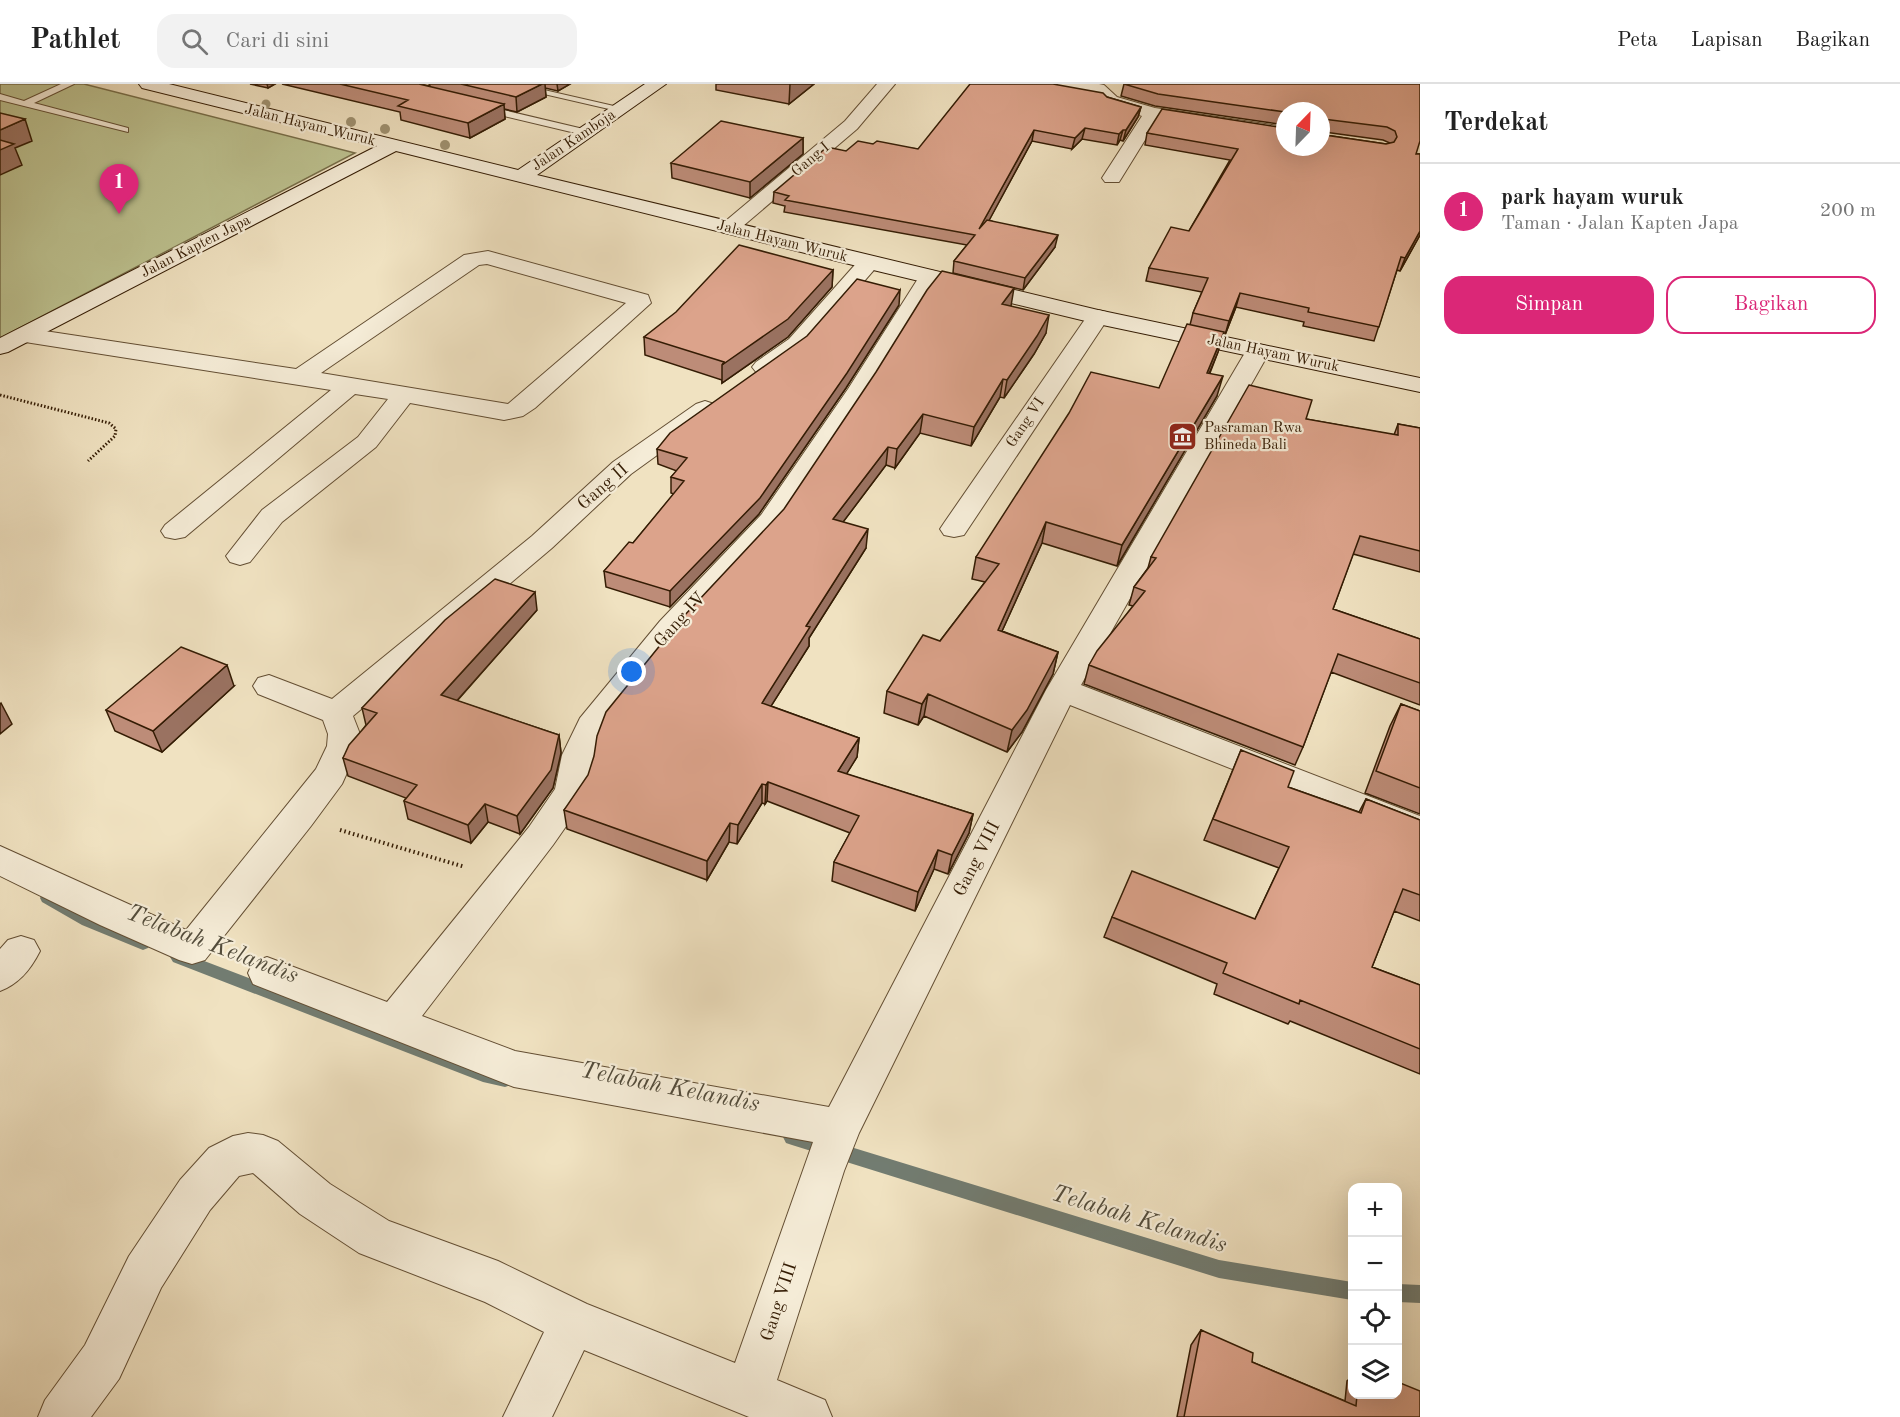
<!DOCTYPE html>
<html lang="id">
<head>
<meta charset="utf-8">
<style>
  body { margin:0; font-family:"Old Standard TT",serif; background:#f2f2f2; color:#222 }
  .controls { position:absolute; right:18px; bottom:18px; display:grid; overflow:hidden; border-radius:12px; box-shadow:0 6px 24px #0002 }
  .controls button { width:54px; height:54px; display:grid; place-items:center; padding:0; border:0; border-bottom:2px solid #e0e0e0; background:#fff; color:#222; font:30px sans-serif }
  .compass { position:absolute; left:1276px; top:18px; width:54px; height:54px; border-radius:50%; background:#fff; box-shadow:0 6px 24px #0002; rotate:23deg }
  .you { position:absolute; left:632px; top:588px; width:21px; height:21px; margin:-15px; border:4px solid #fff; border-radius:50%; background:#1a73e8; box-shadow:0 0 0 9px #1a73e833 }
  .badge { display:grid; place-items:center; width:39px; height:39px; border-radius:50%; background:#db2777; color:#fff; font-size:20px; font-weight:700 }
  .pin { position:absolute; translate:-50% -50px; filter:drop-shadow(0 2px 3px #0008) }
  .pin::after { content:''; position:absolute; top:32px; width:21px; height:18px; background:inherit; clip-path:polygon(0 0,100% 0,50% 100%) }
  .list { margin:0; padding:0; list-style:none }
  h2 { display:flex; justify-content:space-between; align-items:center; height:78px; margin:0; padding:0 24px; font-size:26px }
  h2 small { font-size:20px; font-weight:400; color:#767676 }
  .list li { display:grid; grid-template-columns:39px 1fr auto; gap:18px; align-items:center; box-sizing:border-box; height:96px; padding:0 24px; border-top:2px solid #e0e0e0 }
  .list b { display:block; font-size:22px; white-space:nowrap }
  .list p { margin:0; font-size:20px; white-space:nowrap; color:#767676 }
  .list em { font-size:20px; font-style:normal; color:#767676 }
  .actions { display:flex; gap:12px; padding:18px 24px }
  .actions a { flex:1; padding:14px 0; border:2px solid #db2777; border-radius:18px; text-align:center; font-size:21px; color:#db2777 }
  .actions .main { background:#db2777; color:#fff }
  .icon { flex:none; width:33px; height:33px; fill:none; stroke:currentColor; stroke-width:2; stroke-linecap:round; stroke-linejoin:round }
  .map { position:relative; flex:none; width:1420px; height:1333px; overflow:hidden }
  header { display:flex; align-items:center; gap:36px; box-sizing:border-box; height:84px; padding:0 30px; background:#fff; border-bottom:2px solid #e0e0e0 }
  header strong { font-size:28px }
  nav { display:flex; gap:33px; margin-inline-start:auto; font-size:21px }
  .search { width:420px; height:54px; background:#f2f2f2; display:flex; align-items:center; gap:15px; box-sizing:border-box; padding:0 21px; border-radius:18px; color:#767676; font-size:22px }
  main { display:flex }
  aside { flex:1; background:#fff }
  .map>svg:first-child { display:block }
  .green { fill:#bdc290; stroke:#786f4a; stroke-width:1.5 }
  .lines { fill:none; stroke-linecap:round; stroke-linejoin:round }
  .stream { fill:#727c71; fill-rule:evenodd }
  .lane-casing { stroke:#634e33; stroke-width:2 }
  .street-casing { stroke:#634e33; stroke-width:2 }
  .secondary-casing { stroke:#341c04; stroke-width:2 }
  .path-far1 { stroke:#341c04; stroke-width:3; stroke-dasharray:1.5 2; stroke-linecap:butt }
  .path { stroke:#341c04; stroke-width:4; stroke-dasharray:1.5 3; stroke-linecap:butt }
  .lane { fill:#f5ecd7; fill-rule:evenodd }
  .street { fill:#f5ecd7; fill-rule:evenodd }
  .secondary { fill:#f5ecd7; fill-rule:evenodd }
  .tree { fill:#9f9170 }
  .wall { fill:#bd8c78; stroke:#341c04; stroke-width:1.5; fill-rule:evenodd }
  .shaded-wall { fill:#9a7261; stroke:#341c04; stroke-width:1.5 }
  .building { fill:#dca38b; stroke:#341c04; stroke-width:1.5; fill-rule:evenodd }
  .labels { text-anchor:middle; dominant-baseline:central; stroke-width:4.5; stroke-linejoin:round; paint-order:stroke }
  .far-street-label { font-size:15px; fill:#341c04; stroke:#f5ecd7 }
  .far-poi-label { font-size:15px; fill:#341c04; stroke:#f5ecd7; text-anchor:start }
  .street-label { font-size:18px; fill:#341c04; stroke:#f5ecd7 }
  .near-water-label { font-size:24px; font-style:italic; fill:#534c3b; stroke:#f5ecd7 }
</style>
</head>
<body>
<header>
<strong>Pathlet</strong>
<div class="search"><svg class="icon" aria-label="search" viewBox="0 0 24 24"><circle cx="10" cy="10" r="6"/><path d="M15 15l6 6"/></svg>Cari di sini</div>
<nav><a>Peta</a><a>Lapisan</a><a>Bagikan</a></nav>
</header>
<main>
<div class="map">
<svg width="1420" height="1333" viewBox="0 0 1420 1333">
  <rect width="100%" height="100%" fill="#f0e2c1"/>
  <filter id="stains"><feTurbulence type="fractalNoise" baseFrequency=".00333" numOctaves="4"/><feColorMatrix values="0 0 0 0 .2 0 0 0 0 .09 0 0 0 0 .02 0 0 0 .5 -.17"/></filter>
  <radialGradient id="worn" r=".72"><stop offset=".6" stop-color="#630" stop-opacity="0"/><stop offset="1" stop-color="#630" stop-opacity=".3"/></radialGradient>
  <!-- green -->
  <path class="green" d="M0,0h84l271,69 -355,185z"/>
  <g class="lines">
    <!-- stream -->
    <path class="stream" d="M47,808l45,25 56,23 3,4 -3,4 -5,2 -5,-2 -56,-23 -40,-23 -2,-4 2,-4z
      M178,867l311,119 22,5 2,5 -2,5 -6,2 -22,-5 -310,-120 -3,-5 3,-5z
      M792,1045l427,131 133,22v18l-133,-22 -427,-133 -6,-2 -3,-6 3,-6z
      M1398,1200l22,1v18l-22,-1z"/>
    <defs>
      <path id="lane" d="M61,0h13l-40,19 94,25v4l-128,-32v-6l24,7z
        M500,0h18l109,25 -5,3z
        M482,21l110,26 1,2 -5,3 -109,-26 -2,-2z"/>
      <path id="street" d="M877,0h18l-38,45 -121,103 -7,2 -7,-2 -3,-4 3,-4 123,-103z
        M1056,0h43l5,1 13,12 38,11 130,19v12l-127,-20 -39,63h-14l-3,-4 40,-62 -37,-11 -12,-12 -34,-5z
        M488,167l160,44 3,8 -116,105 -12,8 -19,4 -94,-17 -34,44 -94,75 -32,40 -10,3 -10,-3 -4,-6 36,-46 96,-73 30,-38 -33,-5 -170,143 -10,2 -10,-2 -4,-6 4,-6 166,-135 -306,-48 -8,-2 -4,-5 4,-5 8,-2 271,41 168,-114zM487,180l139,39 -118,101 -187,-31 158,-108z
        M869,173l8,1 3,5 -75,86 -33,23 -8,2 -8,-2 -4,-5 4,-5 33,-23 72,-81z
        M930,186l8,2 3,5 -69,112 -91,138 -99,108 -77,95 -9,25 -2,19 -6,19 -5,9 -30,43 -131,171 93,35 314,56 217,-417 200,-339 4,-5 8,-2 8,2 4,5 -189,334 339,131v27l-350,-138 -211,428 -15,38 -67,209 48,20 7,17h-83l-165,-67 -32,67h-49l41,-85 -59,-30 -126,-49 -59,-39 -47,-41 -14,3 -29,34 -49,78 -42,91 -28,38h-53l7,-17 40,-55 44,-89 51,-76 29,-32 24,-12 15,-3 15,2 15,6 52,43 59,37 109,40 89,43 148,59 78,-221 -299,-55 -261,-103 -5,-11 5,-11 14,-5 120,45 142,-175 26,-38 7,-34 18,-37 80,-97 101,-106 87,-126 71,-112 3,-5z
        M1098,226l8,2 3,5 -145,218 -10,2 -10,-2 -4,-6 4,-6 146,-211z
        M705,317l9,3 4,5 -4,5 -83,60 -79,74 -199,168 7,18 -1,12 -17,38 -31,42 -106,134 -13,4 -13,-4 -79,-35 -100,-49v-30l186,84 130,-161 11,-23 1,-12 -5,-14 -65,-26 -5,-8 5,-8 11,-3 63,24 200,-163 81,-74 83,-58z
        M21,852l13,4 6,11c-9,18 -21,33 -40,40v-42l8,-9z"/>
      <path id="secondary" d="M139,0h30l349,86 127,-86h21l-129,91 561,135 322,68v14l-322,-68 -229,-55 -473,-118 -388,201 -8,2v-16l377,-192 -235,-58z"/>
    </defs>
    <!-- lane casing -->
    <use href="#lane" class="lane-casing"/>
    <!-- street casing -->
    <use href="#street" class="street-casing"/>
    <!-- secondary casing -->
    <use href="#secondary" class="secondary-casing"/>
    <!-- path-far1 -->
    <path class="path-far1" d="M0,311l109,28 7,6 -1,7 -27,25"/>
    <!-- path -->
    <path class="path" d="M340,746l125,37"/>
    <!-- lane -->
    <use href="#lane" class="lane"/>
    <!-- street -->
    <use href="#street" class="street"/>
    <!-- secondary -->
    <use href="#secondary" class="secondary"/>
  </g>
  <!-- trees -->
  <g class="tree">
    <circle cx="266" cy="20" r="4.5"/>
    <circle cx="351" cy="38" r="5"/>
    <circle cx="385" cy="45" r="5"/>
    <circle cx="445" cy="61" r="5"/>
  </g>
  <!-- wall -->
  <path class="wall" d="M250,0h25l-7,4z
    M282,0h138l10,2 -1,-2h141l-12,7 -13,-3 1,9 -29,15 -13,-3 1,10 -35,19 -69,-18 -1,-8z
    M716,0h98l-25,20 -73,-14z
    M1124,0h296l-4,70h4v81l-20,36 -3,-1 -23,71 -71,-15 1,-4 -68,-15 -11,28 -2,-1 -5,18 -8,21 7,23 -100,170 -75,-23 -40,88 56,21 -5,22 -31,58 -15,20 -83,-36 -6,9 -34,-12 3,-22 53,-50 45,-59 -13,-3 4,-22 183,-169 31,-63 3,-12 9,-21 -56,-11 3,-13 40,-37 41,-71 -85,-15 2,-12 138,14 36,-36h-36v14l-130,-19 -34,-10zM1324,48l59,8 7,3 -4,1 -61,-9z
    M1107,13l34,10 -3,10 -15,24 -3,-1 -3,5 -35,-6 -10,10 -40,-8 -43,79 66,27 -32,43 -70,-17 1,-12 13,-16 -183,-33 1,-6 -12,-3 1,-11 72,-41 27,-7 45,5z
    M803,54v16l-53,44 -78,-20 -1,-15z
    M833,186l-1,17 -44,50 -66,46v-3l-77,-25 -1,-18z
    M899,221l-53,83 -87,126 -89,93 -64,-20 -2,-16 29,-28 41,-49 -3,-1v-16l6,-6 -19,-7 -1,-15z
    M1011,222l35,27 -12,21 -30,44 -4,-1 -29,49 -51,-13 -25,35 -9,-3 -43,57 23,26 -57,90v8l-38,60 88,32 -2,19 -11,17 127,40 -4,19 -21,41 -14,-5 -19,42 -83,-30 2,-19 16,-29 -83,-32 -2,3 -3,-1 -25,41 -8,-2 -22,38 -140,-51 -3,-19z
    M1306,335l88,16 4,-11 22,4v144l-67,-18 -20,55 87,30v66l-89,-33 -28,75 -8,18 -211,-81 5,-19 44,-59 -4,-1 5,-18 14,-19 3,-11z
    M537,526l-80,91 102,34 2,18 -8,35 -33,46 -32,-12 -17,21 -63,-24 -4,-18 2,-3 -58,-22 -5,-18 23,-33 -4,-17z
    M234,602l-72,66 -47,-21 -9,-21z
    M1401,620l19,7v103l-55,-21 25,-67z
    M1241,666l47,37 71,25 7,-13 54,21v101l-26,-10 -22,56 48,18v89l-130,-53 -2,3 -74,-30 3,-10 -113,-47 8,-20 143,2 24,-51 -75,-28z
    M1201,1246l51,32 93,39 2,-20 6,-5v19h45l22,22h-243l14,-72z"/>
  <!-- shaded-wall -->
  <path class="shaded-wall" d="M267,0h8l-7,4z
    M542,0h3l1,13 -29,15 -1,-15z
    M557,0h13l-12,7z
    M790,0h24l-25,20z
    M504,20l1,15 -35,19 -2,-15z
    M1141,23l-3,10 -15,24 3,-11z
    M25,35l7,22 -17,7 7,17 -22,10v-45z
    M1085,44l-3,11 -10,10 3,-11z
    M1034,46l-2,11 -54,100 1,-12z
    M1123,46l-3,10 -3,5 2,-11z
    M803,54v16l-53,44v-16z
    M1420,147v4l-20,36 5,-13z
    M1058,151l-3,12 -32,43 2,-12z
    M833,186l-1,17 -44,50 -66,46v-18z
    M1014,204l-3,18 -12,16 3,-18z
    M900,206l-1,15 -53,83 -87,126 -89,93v-16z
    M1240,209l-4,14 -11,28 4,-14z
    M1049,231l-3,18 -12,21 -30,44 3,-18z
    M1224,248l-6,20 -17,41 6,-20z
    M1223,292l-6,20 -100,170 5,-21z
    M1003,295l-3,18 -29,49 3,-19z
    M923,330l-3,19 -25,35 2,-19z
    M888,363l-2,18 -55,73 2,-19z
    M1046,438l-4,21 -49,108 5,-21z
    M868,445l-2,19 -57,90v8l-48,76 1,-19 44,-77z
    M535,508l2,18 -92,104 -4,-19z
    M1058,568l-5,22 -31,58 -15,20 5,-22z
    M227,581l7,21 -72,66 -9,-21z
    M928,610l-4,22 -6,9 4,-21z
    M1,619l11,21 -12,10v-30z
    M559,651l2,18 -8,35 -33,46 -3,-18z
    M859,654l-2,19 -21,34 2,-20z
    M768,698l-1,19 -2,3 1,-19z
    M762,700v19l-25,41 1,-19z
    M485,720l3,18 -17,21 -3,-18z
    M973,730l-4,19 -21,41 4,-19z
    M730,739l-1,19 -22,38v-19z
    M938,766l-4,19 -19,42 3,-19z"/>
  <!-- building -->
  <path class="building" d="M340,0h79l85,20 -36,19 -70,-17 10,-6z
    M461,0h81l-26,13z
    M970,0h83l50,9 4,4 34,10 -15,23h-3l-4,4 -34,-6 -10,10 -41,-8 -55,99 8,-9 71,15 -33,43 -71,-17 21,-26 -190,-35 4,-4 -15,-4 53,-45 19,4 12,-10 15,3 4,-3 41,8z
    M1124,0h296v57l-4,13h4v77l-15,27 -4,-1 -22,70 -71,-15 1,-4 -69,-15 -11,28 -36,-8 15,-35 -59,-10 22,-41 18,4 49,-82 -91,-16 15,-24 123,19v19h36v-36h-36v1l-127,-18zM1323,35l64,8 8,4 2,6 -3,5 -8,2 -61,-9z
    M0,29l25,6 -25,11z
    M721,37l82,17 -53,44 -79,-19z
    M0,56l14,4 -14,6z
    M739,161l94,25 -45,49 -66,46 2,-3 -80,-25 32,-25z
    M942,187l72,17 -12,16 47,11 -12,21 -30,44 -4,-1 -29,48 -51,-13 -26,35 -9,-2 -55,72 35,10 -62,97 4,1 -48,76 97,35 -21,33 135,43 -21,41 -14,-5 -20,42 -84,-30 25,-46 -91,-34 -2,3 -4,-1 -24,41 -8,-2 -23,38 -143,-51 24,-35 6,-19 3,-20 9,-24 77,-95 101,-108 92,-137 51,-82z
    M857,195l43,11 -53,83 -87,125 -90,93 -66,-20 25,-29 4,1 51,-62 -13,-4 16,-19 -30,-9 13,-16 137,-97z
    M1187,240l37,8 -17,41 16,3 -101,169 -76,-23 -48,108 60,22 -31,58 -15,20 -84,-36 -6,10 -35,-13 36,-56 17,6 59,-77 -23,-7 93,-144 22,-41 68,16z
    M1249,301l63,15 -6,19 92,16v-11l22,4v123l-60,-15 -27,73 87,30v44l-82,-29 -35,93 -214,-82 8,-14 48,-60 -11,-4 22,-29 -5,-1z
    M495,495l40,13 -94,103 118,40 -8,35 -34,46 -32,-12 -17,21 -64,-24 13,-16 -74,-27 6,-13 28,-32 -15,-5 83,-88z
    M181,563l46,18 -74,66 -47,-21z
    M1401,620l19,7v77l-44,-17z
    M1241,666l53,21 -6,16 73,26 5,-14 54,21v75l-17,-6 -31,78 48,18v64l-120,-49 -1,4 -76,-31 4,-10 -115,-46 20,-46 123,48 34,-72 -76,-28z
    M1201,1246l52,23 -1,9 104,44 1,-11h41v-13l22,9v26h-236z"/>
  <!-- icons -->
  <defs>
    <symbol id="museum-square" viewBox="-11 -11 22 22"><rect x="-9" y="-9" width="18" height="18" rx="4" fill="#8f2418" stroke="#f5ecd7"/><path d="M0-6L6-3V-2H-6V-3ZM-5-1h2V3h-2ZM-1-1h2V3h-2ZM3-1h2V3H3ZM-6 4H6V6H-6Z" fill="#fff"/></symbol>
  </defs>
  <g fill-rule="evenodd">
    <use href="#museum-square" x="1166" y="336" width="33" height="33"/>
  </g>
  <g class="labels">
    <!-- far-street labels -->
    <g class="far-street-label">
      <text transform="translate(310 42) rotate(14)">Jalan Hayam Wuruk</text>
      <text transform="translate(574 57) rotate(-34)">Jalan Kamboja</text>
      <text transform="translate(811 76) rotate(-40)">Gang I</text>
      <text transform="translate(782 158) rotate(14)">Jalan Hayam Wuruk</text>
      <text transform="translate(196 163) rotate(-27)">Jalan Kapten Japa</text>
      <text transform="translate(1273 270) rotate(12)">Jalan Hayam Wuruk</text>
      <text transform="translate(1026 339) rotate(-56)">Gang VI</text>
    </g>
    <!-- far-poi labels -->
    <g class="far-poi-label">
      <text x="1204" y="344">Pasraman Rwa<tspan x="1204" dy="17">Bhineda Bali</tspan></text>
    </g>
    <!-- street labels -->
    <g class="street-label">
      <text transform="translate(603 403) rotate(-41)">Gang II</text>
      <text transform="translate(680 536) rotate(-48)">Gang IV</text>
      <text transform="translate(977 775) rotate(-63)">Gang VIII</text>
      <text transform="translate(779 1218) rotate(-72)">Gang VIII</text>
    </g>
    <!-- near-water labels -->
    <g class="near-water-label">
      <text transform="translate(212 861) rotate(21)">Telabah Kelandis</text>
      <text transform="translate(670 1004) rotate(11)">Telabah Kelandis</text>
      <text transform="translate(1139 1136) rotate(17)">Telabah Kelandis</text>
    </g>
  </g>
  <rect width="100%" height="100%" filter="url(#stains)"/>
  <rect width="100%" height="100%" fill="url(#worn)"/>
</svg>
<div class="controls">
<button>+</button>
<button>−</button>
<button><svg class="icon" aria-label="locate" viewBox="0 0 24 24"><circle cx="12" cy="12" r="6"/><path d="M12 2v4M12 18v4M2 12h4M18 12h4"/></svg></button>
<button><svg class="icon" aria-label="layers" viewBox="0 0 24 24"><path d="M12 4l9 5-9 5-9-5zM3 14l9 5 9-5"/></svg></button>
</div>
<svg class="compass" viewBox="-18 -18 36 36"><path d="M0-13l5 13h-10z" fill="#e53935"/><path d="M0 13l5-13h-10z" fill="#767676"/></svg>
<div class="you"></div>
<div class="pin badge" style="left:119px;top:130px">1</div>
</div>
<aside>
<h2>Terdekat<small></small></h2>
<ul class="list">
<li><span class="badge">1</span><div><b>park hayam wuruk</b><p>Taman · Jalan Kapten Japa</p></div><em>200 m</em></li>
</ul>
<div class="actions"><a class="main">Simpan</a><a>Bagikan</a></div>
</aside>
</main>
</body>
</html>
